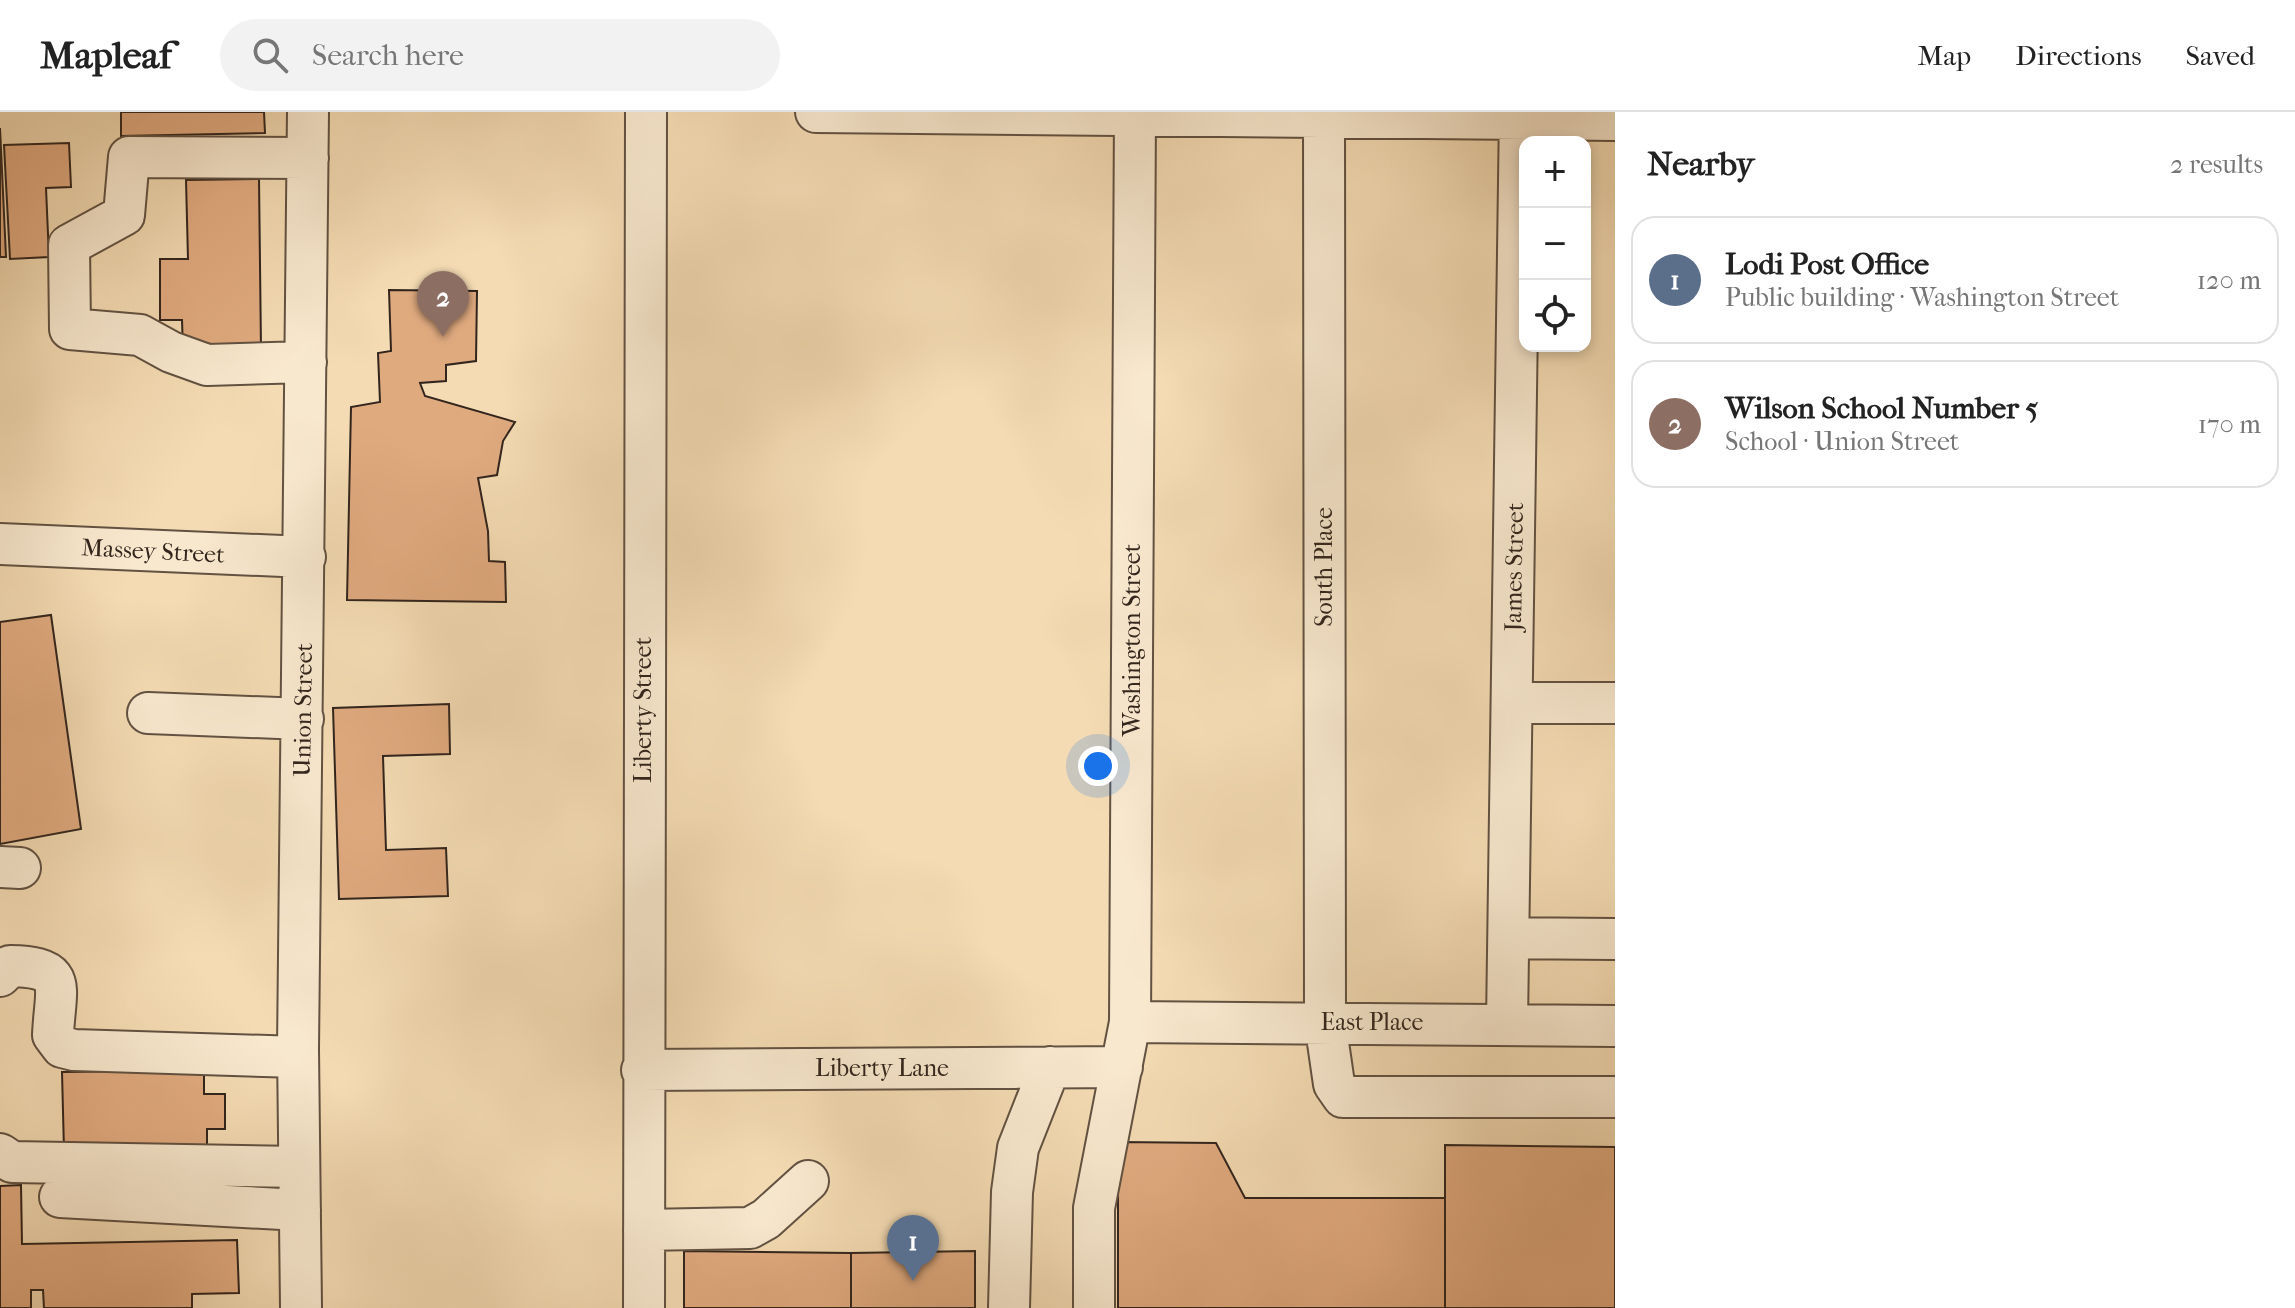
<!DOCTYPE html>
<html lang="en">
<head>
<meta charset="utf-8">
<style>
  body { margin:0; font-family:"IM FELL French Canon",serif; background:#f2f2f2; color:#222 }
  .controls { position:absolute; right:24px; top:24px; display:grid; overflow:hidden; border-radius:16px; box-shadow:0 4px 12px #0003 }
  .controls button { width:72px; height:72px; display:grid; place-items:center; padding:0; border:0; border-bottom:2px solid #e0e0e0; background:#fff; color:#222; font:40px sans-serif }
  .you { position:absolute; left:1098px; top:654px; width:28px; height:28px; margin:-20px; border:6px solid #fff; border-radius:50%; background:#1a73e8; box-shadow:0 0 0 12px #1a73e833 }
  .badge { display:grid; place-items:center; width:52px; height:52px; border-radius:50%; background:#8f2418; color:#fff; font-size:26px; font-weight:700 }
  .pin { position:absolute; translate:-50% -66px; filter:drop-shadow(0 2px 4px #0008) }
  .pin::after { content:''; position:absolute; top:42px; width:28px; height:24px; background:inherit; clip-path:polygon(0 0,100% 0,50% 100%) }
  .list { margin:0; padding:0; list-style:none }
  h2 { display:flex; justify-content:space-between; align-items:center; height:104px; margin:0; padding:0 32px; font-size:34px }
  h2 small { font-size:26px; font-weight:400; color:#767676 }
  .list li { display:grid; grid-template-columns:52px 1fr auto; gap:24px; align-items:center; box-sizing:border-box; height:128px; margin:0 16px 16px; padding:0 16px; border:2px solid #e0e0e0; border-radius:24px }
  .list b { display:block; font-size:30px; white-space:nowrap }
  .list p { margin:0; font-size:26px; white-space:nowrap; color:#767676 }
  .list em { font-size:26px; font-style:normal; color:#767676 }
  .icon { flex:none; width:44px; height:44px; fill:none; stroke:currentColor; stroke-width:2; stroke-linecap:round; stroke-linejoin:round }
  .map { position:relative; flex:none; width:1615px; height:1196px; overflow:hidden }
  header { display:flex; align-items:center; gap:48px; box-sizing:border-box; height:112px; padding:0 40px; background:#fff; border-bottom:2px solid #e0e0e0 }
  header strong { font-size:38px }
  nav { display:flex; gap:44px; margin-inline-start:auto; font-size:28px }
  .search { width:560px; height:72px; background:#f2f2f2; display:flex; align-items:center; gap:20px; box-sizing:border-box; padding:0 28px; border-radius:44px; color:#767676; font-size:30px }
  main { display:flex }
  aside { flex:1; background:#fff }
  .map>svg:first-child { display:block }
  .building { fill:#e0aa7f; stroke:#32251d; stroke-width:2 }
  .lines { fill:none; stroke-linecap:round; stroke-linejoin:round }
  .minor-casing { stroke:#625242; stroke-width:44 }
  .minor { stroke:#f8e8ce; stroke-width:40 }
  .labels { text-anchor:middle; dominant-baseline:central; stroke-width:6; stroke-linejoin:round; paint-order:stroke }
  .street-label { font-size:24px; fill:#32251d; stroke:#f8e8ce }
</style>
</head>
<body>
<header>
<strong>Mapleaf</strong>
<div class="search"><svg class="icon" aria-label="search" viewBox="0 0 24 24"><circle cx="10" cy="10" r="6"/><path d="M15 15l6 6"/></svg>Search here</div>
<nav><a>Map</a><a>Directions</a><a>Saved</a></nav>
</header>
<main>
<div class="map">
<svg width="1615" height="1196" viewBox="0 0 1615 1196">
  <rect width="100%" height="100%" fill="#f4dbb3"/>
  <filter id="stains"><feTurbulence type="fractalNoise" baseFrequency=".0025" numOctaves="4"/><feColorMatrix values="0 0 0 0 .2 0 0 0 0 .09 0 0 0 0 .02 0 0 0 .5 -.17"/></filter>
  <radialGradient id="worn" r=".72"><stop offset=".6" stop-color="#630" stop-opacity="0"/><stop offset="1" stop-color="#630" stop-opacity=".3"/></radialGradient>
  <!-- building -->
  <path class="building" d="M121,0h143l1,21 -144,3z
    M0,16l6,129h-6z
    M69,31l2,44 -25,1 3,69 -39,2 -6,-114z
    M259,67l2,170 -78,1 -1,-30h-22v-61h28l-2,-79z
    M389,178l88,1 -1,70 -30,4v16l-26,2 5,13 90,26 -12,19 -6,34 -19,3 10,53 1,30 16,1 1,40 -159,-2 4,-193 29,-5 -2,-49 13,-2z
    M51,503l30,214 -81,15v-222z
    M449,592l1,50 -67,2 3,94 60,-2 2,48 -109,3 -6,-191z
    M204,958v24h21v35h-18v21l-143,1 -2,-79z
    M1118,1030l98,1 29,55h200v110h-327z
    M1445,1033l170,2v161h-170z
    M21,1073l1,59 215,-4 2,53 -47,1v14h-148l-1,-18h-12v18h-31v-122z
    M684,1139l167,2v55h-167z
    M975,1139v57h-124v-55z"/>
  <g class="lines">
    <defs>
      <path id="minor" d="M816,0l799,8
        M1324,0l1,910 9,62 9,13h272
        M306,250l-99,3 -36,-13 -31,-17 -70,-6 -1,-84 55,-30 5,-58 179,1
        M0,432l305,13
        M1512,591h103
        M148,601l155,6
        M0,755l20,1
        M1509,826l106,1
        M0,864l10,-10c60,1 45,20 43,69l9,12 12,3 224,7
        M1130,910l485,4
        M1507,911l13,-911
        M642,958l480,-3
        M0,1042l12,8 287,5
        M60,1085l240,13
        M644,1118l106,-2 16,-9 42,-38
        M301,1196l-3,-259 10,-937
        M644,1196l2,-1196
        M1009,1196l3,-116 6,-44 32,-81
        M1094,1196v-100l36,-186 5,-910"/>
    </defs>
    <!-- minor casing -->
    <use href="#minor" class="minor-casing"/>
    <!-- minor -->
    <use href="#minor" class="minor"/>
  </g>
  <g class="labels">
    <!-- street labels -->
    <g class="street-label">
      <text transform="translate(153 439) rotate(3)">Massey Street</text>
      <text transform="translate(1324 455) rotate(-90)">South Place</text>
      <text transform="translate(1514 455) rotate(-89)">James Street</text>
      <text transform="translate(1132 528) rotate(-90)">Washington Street</text>
      <text transform="translate(303 598) rotate(-89)">Union Street</text>
      <text transform="translate(643 598) rotate(-90)">Liberty Street</text>
      <text x="1372" y="910">East Place</text>
      <text x="882" y="956">Liberty Lane</text>
    </g>
  </g>
  <rect width="100%" height="100%" filter="url(#stains)"/>
  <rect width="100%" height="100%" fill="url(#worn)"/>
</svg>
<div class="controls">
<button>+</button>
<button>−</button>
<button><svg class="icon" aria-label="locate" viewBox="0 0 24 24"><circle cx="12" cy="12" r="6"/><path d="M12 2v4M12 18v4M2 12h4M18 12h4"/></svg></button>
</div>
<div class="you"></div>
<div class="pin badge" style="left:913px;top:1169px;background:#5c6f8a">1</div>
<div class="pin badge" style="left:443px;top:225px;background:#8d6e63">2</div>
</div>
<aside>
<h2>Nearby<small>2 results</small></h2>
<ul class="list">
<li><span class="badge" style="background:#5c6f8a">1</span><div><b>Lodi Post Office</b><p>Public building · Washington Street</p></div><em>120 m</em></li>
<li><span class="badge" style="background:#8d6e63">2</span><div><b>Wilson School Number 5</b><p>School · Union Street</p></div><em>170 m</em></li>
</ul>
</aside>
</main>
</body>
</html>
